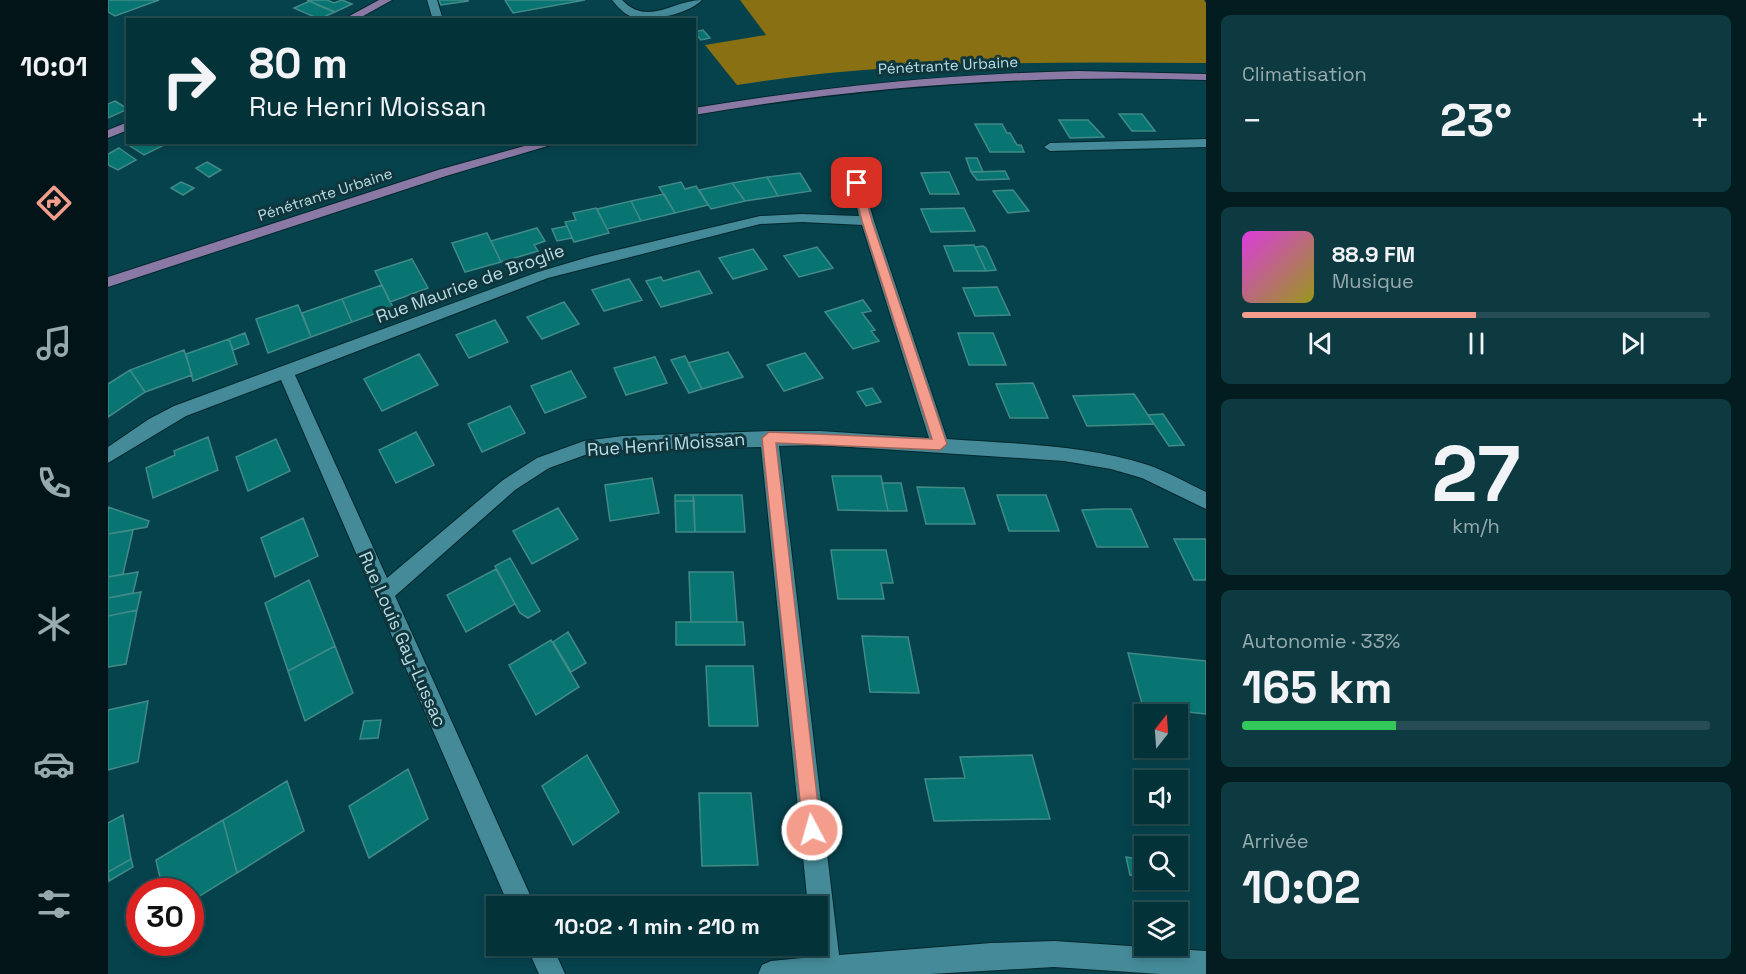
<!DOCTYPE html>
<html lang="fr">
<meta charset="utf-8">
<style>
body{margin:0;font-family:"Space Grotesk",sans-serif;background:#0d3a41;color:#f1f3f6;height:100vh;display:flex;flex-direction:column;font-size:22px;white-space:nowrap}
*{box-sizing:border-box;margin:0}
p{font-size:20px;color:#97aaae}
.icon{flex:none;width:33px;height:33px;fill:none;stroke:currentColor;stroke-width:2;stroke-linecap:round;stroke-linejoin:round}
.map{position:relative;flex:1;overflow:hidden}
.sheet{display:flex;flex-direction:column;gap:15px;padding:15px;background:#021c1f;width:540px}
.sheet>*{flex:none}
.hud{position:absolute;left:18px;top:18px;width:570px;height:126px;border-radius:0px;box-shadow:0 3px 9px #0003,0 0 0 2px #254d53;background:#043239;color:#f1f3f6;overflow:hidden}
.needle{width:39px;rotate:17deg}
.controls{position:absolute;left:1026px;top:704px;display:grid;gap:12px}
.controls a{display:grid;place-items:center;width:54px;height:54px;border-radius:0px;background:#043239;box-shadow:0 3px 9px #0003,0 0 0 2px #254d53;font-size:30px}
.speed{position:absolute;left:18px;top:878px;display:flex;gap:12px;font-size:30px;font-weight:700;text-align:center}
.speed>*{display:grid;place-content:center;width:78px;height:78px;border-radius:50%;background:#043239;box-shadow:0 3px 9px #0003,0 0 0 2px #254d53;line-height:1}
.speed .limit{border:9px solid #d22;background:#fff;color:#111}
.pin{position:absolute;display:grid;place-items:center;width:51px;height:51px;color:#fff;margin:-26px;border-radius:12px;box-shadow:0 3px 9px #0006}
.me{position:absolute;width:66px;margin:-33px;rotate:354deg;stroke-linejoin:round;filter:drop-shadow(0 0 4px #0008)}
.turn{display:flex;align-items:center;gap:21px;height:126px;padding:0 24px;font-size:27px}
.turn .icon{width:78px;height:78px;stroke-width:2.5}
.turn b{display:block;font-size:42px;line-height:51px}
.big{font-size:45px;font-weight:700;line-height:1.1}
.sheet .card{flex:1;display:flex;flex-direction:column;justify-content:center;gap:9px;min-width:0;padding:0 21px;border-radius:9px;background:#0d3a41}
.sheet .dial{align-items:center;gap:0}
.dial b{font-size:78px;line-height:1}
.song{display:flex;align-items:center;gap:18px}
.cover{width:72px;height:72px;border-radius:9px;background:linear-gradient(135deg,hsl(300 70% 55%),hsl(60 70% 35%))}
.played{height:6px;border-radius:3px;background:linear-gradient(90deg,#f49d8c 50%,#254d53 50%)}
.keys{display:flex;justify-content:space-around;direction:ltr}
.heat{display:flex;justify-content:space-between;align-items:center;font-size:33px;direction:ltr}
.charge{height:9px;border-radius:4px;background:linear-gradient(90deg,#34c759 33%,#254d53 0)}
.trip{position:absolute;left:378px;top:896px;width:342px;height:60px;border-radius:0px;background:#043239;box-shadow:0 3px 9px #0003,0 0 0 2px #254d53;font-weight:700;line-height:60px;text-align:center}
main{display:flex;flex:1;min-height:0}
.dock{display:flex;flex-direction:column;width:108px;justify-content:space-around;align-items:center;background:#021417;color:#97aaae}
.dock .icon{width:42px;height:42px}
.dock .selected{color:#f49d8c}
.dock b{font-size:27px;color:#f1f3f6}
.map>svg:first-child{display:block}
</style>
<main>
<nav class="dock">
<b>10:01</b>
<svg class="icon selected" aria-label="directions" viewBox="0 0 24 24"><path d="M12 3l9 9-9 9-9-9zM9 14v-3h6M13 9l2 2-2 2"/></svg>
<svg class="icon" aria-label="music" viewBox="0 0 24 24"><path d="M9 18V5l10-2v13"/><circle cx="6" cy="18" r="3"/><circle cx="16" cy="16" r="3"/></svg>
<svg class="icon" aria-label="phone" viewBox="0 0 24 24"><path d="M5 4h4l2 5-3 2q2 4 5 5l2-3 5 2v4C11 20 4 13 5 4z"/></svg>
<svg class="icon" aria-label="climate" viewBox="0 0 24 24"><path d="M12 3v18M4 7l16 10M4 17L20 7"/></svg>
<svg class="icon" aria-label="car" viewBox="0 0 24 24"><path d="M5 17H2v-5l4-1 3-4h7l3 4 3 1v5h-3M9 17h6M6 11h13"/><circle cx="7" cy="17" r="2"/><circle cx="17" cy="17" r="2"/></svg>
<svg class="icon" aria-label="filters" viewBox="0 0 24 24"><path d="M4 7h16M4 17h16"/><circle cx="9" cy="7" r="2"/><circle cx="15" cy="17" r="2"/></svg>
</nav>
<div class="map">
<svg width="1098" height="974" viewBox="0 0 1098 974">
<rect width="100%" height="100%" fill="#06424c"/>
<!-- forest -->
<path fill="#897013" d="M632,0h464l2,3v60c-158,-1 -313,-3 -469,22l-32,-40 61,-10z"/>
<!-- building -->
<path fill="#087572" stroke="#428a87" stroke-width="1.5" d="M0,0h51l-44,16 -7,-4z
M199,0h20l7,3 8,-3 10,4 -17,8z
M331,0h29v1l-27,4z
M397,0h80l-72,13z
M202,1l10,5 15,6 -16,7 -25,-11z
M595,30l7,8 -9,2 -7,-8z
M7,101l13,8 -20,9v-14z
M1011,114h23l13,17h-23z
M951,120h29l16,17 -34,1z
M867,124h27l5,9h3l7,12h4l3,7h-34z
M22,142h34l2,2 -22,11 -17,-11z
M11,148l17,12 -18,10 -10,-5v-11z
M858,158h11l6,14h-12z
M99,162l14,8 -12,7 -13,-9z
M897,171l4,8 -32,1 -6,-8z
M841,172l10,22h-29l-9,-21z
M692,173l11,18 -33,5 -11,-19z
M659,177l11,19 -33,5 -13,-18z
M73,182l11,5 2,1 -11,7 -12,-7z
M573,182l4,7 11,-3 12,19 -33,8 -16,-26z
M624,183l13,18 -34,8 -12,-19z
M905,190l16,21 -21,2 -15,-22z
M556,194l11,19 -34,8 -10,-20z
M523,201l10,20 -34,8 -10,-20z
M488,208l13,25 -35,9 -9,-20 11,-2 -3,-7z
M856,208l11,23 -44,1 -10,-23z
M459,226l5,12 -15,3 -5,-12z
M429,228l8,13 -11,4 4,6 -37,11 -10,-21z
M379,233l14,29 -36,10 -13,-29z
M866,245l12,26h-32l-10,-25z
M875,246l3,2 10,22 -10,1 -11,-24z
M709,247l16,21 -34,9 -15,-21z
M645,249l14,20 -34,10 -14,-21z
M304,259l16,29 -38,14 -15,-31z
M591,271l13,22 -51,14 -15,-26 15,-4 2,4z
M521,279l13,21 -38,11 -12,-21z
M274,285l11,22 -41,15 -10,-23z
M889,287l13,28 -35,1 -12,-28z
M234,299l10,23 -41,15 -9,-24z
M755,300l8,11 -9,2 13,17 -4,1 8,10 -26,8 -28,-37z
M456,302l15,22 -37,15 -15,-22z
M190,305l13,32 -43,16 -12,-34z
M387,320l13,22 -39,16 -13,-23z
M137,333l4,11 -16,6 -4,-11z
M850,333h35l13,32h-37z
M121,339l8,25 -44,17 -7,-27z
M76,350l8,25 -47,17 -15,-22z
M620,352l15,25 -41,12 -14,-26z
M697,353l18,25 -39,13 -17,-26z
M311,354l19,31 -56,26 -18,-32z
M577,356l17,33 -13,4 -18,-33z
M547,357l12,26 -41,12 -12,-27z
M22,370l15,22 -37,25v-33z
M463,371l15,26 -41,16 -14,-27z
M925,383l15,35h-38l-14,-34z
M764,388l9,14 -15,4 -9,-14z
M1026,394l20,30 -67,2 -14,-30z
M402,406l15,27 -43,19 -14,-28z
M1055,414l21,31 -15,1 -21,-31z
M308,432l18,33 -38,18 -17,-33z
M100,437l10,33 -65,28 -7,-30 29,-13 -1,-4z
M168,439l14,32 -42,20 -12,-34z
M724,476h49l7,35 -50,-1z
M544,478l7,35 -49,8 -5,-36z
M774,483h19l6,28h-19z
M809,487l47,1 11,36h-49z
M567,495h18l1,6h-19z
M585,495h49l3,37h-50z
M889,495h49l13,36h-50z
M567,501h19l1,31h-19z
M0,507l41,14 -2,6 -39,7z
M450,508l20,31 -46,25 -19,-33z
M997,509h26l17,38h-51l-15,-37z
M195,518l15,38 -43,21 -14,-39z
M25,530l-10,44 -15,3v-43z
M1066,539h32v41h-12z
M723,550h55l7,33h-12l3,16h-46z
M402,558l30,53 -12,7 -8,-5 -25,-47z
M388,569l19,35 -49,28 -19,-37z
M30,572l-5,21 -25,5v-21z
M581,572h44l4,50h-46z
M201,580l26,66 -47,25 -23,-68z
M33,592l-4,18 -29,6v-18z
M29,610l-11,54 -18,3v-51z
M568,622h67l2,23h-69z
M460,632l18,31 -15,9 -18,-30z
M754,636l46,1 11,56 -49,-1z
M443,640l28,47 -43,28 -27,-50z
M227,646l18,47 -48,28 -17,-50z
M1020,653l78,8v53l-63,-7z
M598,666h47l5,60h-49z
M40,701l-10,61 -30,8v-60z
M273,720l-3,18 -18,1 4,-18z
M479,755l32,57 -46,33 -31,-59z
M924,755l18,64 -116,2 -9,-42 40,-1 -5,-21z
M300,769l20,50 -59,39 -20,-52z
M179,781l17,50 -67,42 -14,-53z
M591,793h52l7,72 -56,1z
M15,815l8,44 -23,13v-49z
M115,820l14,53 -47,29v-11h-27l-7,-31z
M1018,857l11,2 4,18 -11,-2z
M23,859l2,8 -24,14 -1,-9z"/>
<g fill="none" stroke-linecap="round" stroke-linejoin="round">
<!-- minor casing -->
<g stroke="#00272d" stroke-width="2">
<path id="minor" d="M319,0h10l6,20h-10z
M504,0h10c26,27 51,0 80,0 -14,14 -53,23 -72,16 -8,-4 -13,-10 -18,-16z
M1098,139v8l-156,4 -6,-4 6,-4z
M749,179l6,4 11,38 73,218c67,5 136,5 201,26 20,7 39,18 58,27v17l-64,-31 -31,-9 -47,-8 -244,-16 -41,1 60,509 152,-12 63,-2 152,10v23h-46l-106,-7 -124,7h-172l4,-9 9,-4 42,-4 -1,-12h6v-39h-10l-47,-459 -138,3 -38,5 -36,13 -34,22 -120,106 140,310h-26l-228,-526 -95,36 -78,47v-16l41,-28 25,-13 364,-134 54,-16 168,-40 42,-2 57,2 -8,-33zM694,222l60,3 67,213 -109,-7h-51l-146,5 -39,5 -47,17 -34,22 -116,98 -92,-203 253,-97 212,-54z
M418,945h26l13,29h-26z"/>
</g>
<!-- major casing -->
<g stroke="#00272d" stroke-width="2">
<path id="major" d="M271,0h13l-36,20h-14z
M970,71l128,3v6c-172,-6 -341,6 -512,35v-7c128,-21 255,-34 384,-37z
M20,122v8l-20,8v-8z
M431,142h22l-115,34 -338,111v-10l330,-107z"/>
</g>
<!-- minor -->
<use href="#minor" fill="#458a98" fill-rule="evenodd"/>
<!-- major -->
<use href="#major" fill="#8a79a5" fill-rule="evenodd"/>
</g>
<!-- route -->
<path fill="#f49d8c" stroke="#9f665b" stroke-width="1.5" d="M745,180l9,3 10,38 75,223 -7,6 -164,-7 45,387 -3,6 -6,3 -6,-3 -3,-6 -41,-392 7,-6 163,7 -70,-218 -10,-38z"/>
<g text-anchor="middle" dominant-baseline="central" stroke-width="6" stroke-linejoin="round" paint-order="stroke">
<!-- far-street labels -->
<g font-size="15" fill="#bbdce3" stroke="#10363d">
<text transform="translate(840 65) rotate(-3)">Pénétrante Urbaine</text>
<text transform="translate(217 194) rotate(-18)">Pénétrante Urbaine</text>
</g>
<!-- street labels -->
<g font-size="18" fill="#bbdce3" stroke="#10363d">
<text transform="translate(362 283) rotate(-20)">Rue Maurice de Broglie</text>
<text transform="translate(558 444) rotate(-4)">Rue Henri Moissan</text>
<text transform="translate(295 639) rotate(66)">Rue Louis Gay-Lussac</text>
</g>
</g>
</svg>
<div class="controls">
<a><svg class="needle" viewBox="-14 -14 28 28"><path d="M0-13l5 13h-10z" fill="#e53935"/><path d="M0 13l5-13h-10z" fill="#97aaae"/></svg></a>
<a><svg class="icon" aria-label="sound" viewBox="0 0 24 24"><path d="M4 9h4l5-4v14l-5-4H4zM17 9q2 3 0 6"/></svg></a>
<a><svg class="icon" aria-label="search" viewBox="0 0 24 24"><circle cx="10" cy="10" r="6"/><path d="M15 15l6 6"/></svg></a>
<a><svg class="icon" aria-label="layers" viewBox="0 0 24 24"><path d="M12 4l9 5-9 5-9-5zM3 14l9 5 9-5"/></svg></a>
</div>
<div class="speed"><div class="limit">30</div></div>
<div class="pin" style="left:749px;top:183px;background:#d93025"><svg class="icon" aria-label="arrive" viewBox="0 0 24 24"><path d="M6 21V4h12l-3 4 3 4H6"/></svg></div>
<svg class="me" style="left:704px;top:830px" viewBox="-20 -20 40 40"><circle r="17" fill="#f49d8c" stroke="#fff" stroke-width="3"/><path d="M0-11L8 9 0 5-8 9z" fill="#fff"/></svg>
<div class="trip">10:02 · 1 min · 210 m</div>
<div class="hud">
<div class="turn"><svg class="icon" aria-label="right" viewBox="0 0 24 24"><path d="M7 20v-9h11M14 6l5 5-5 5"/></svg><div><b>80 m</b>Rue Henri Moissan</div></div>
</div>
</div>
<section class="sheet">
<div class="card"><p>Climatisation</p>
<div class="heat"><a>−</a><b class="big">23°</b><a>+</a></div>
</div>
<div class="card">
<div class="song"><i class="cover"></i><div><b>88.9 FM</b><p>Musique</p></div></div>
<div class="played"></div>
<div class="keys"><svg class="icon" aria-label="previous" viewBox="0 0 24 24"><path d="M18 5L8 12l10 7zM5 5v14"/></svg><svg class="icon" aria-label="pause" viewBox="0 0 24 24"><path d="M8 5v14M16 5v14"/></svg><svg class="icon" aria-label="next" viewBox="0 0 24 24"><path d="M6 5l10 7-10 7zM19 5v14"/></svg></div>
</div>
<div class="card dial"><b>27</b><p>km/h</p></div>
<div class="card"><p>Autonomie · 33%</p><b class="big">165 km</b><div class="charge"></div></div>
<div class="card"><p>Arrivée</p><b class="big">10:02</b></div>
</section>
</main>
